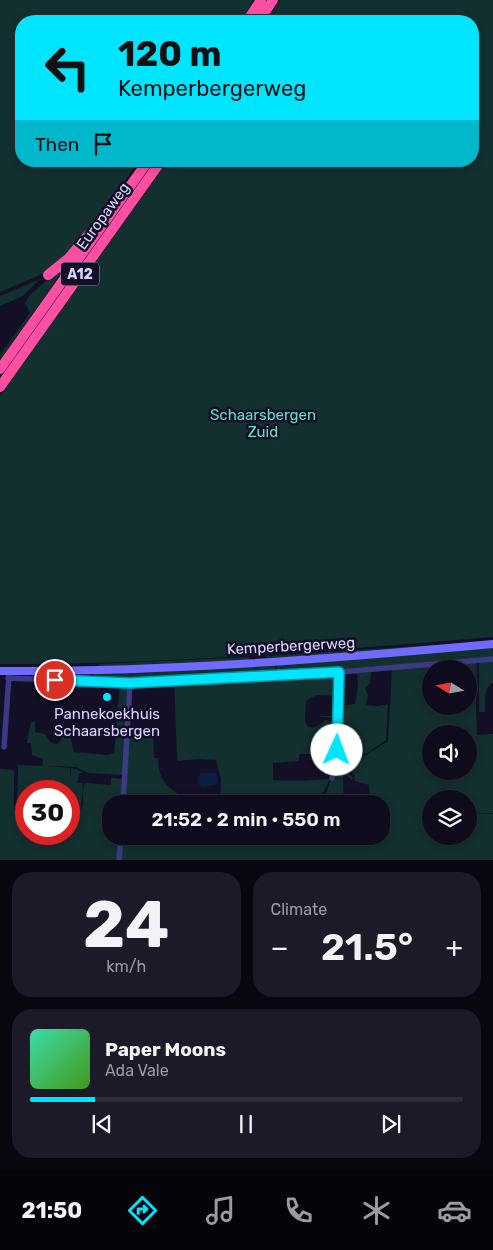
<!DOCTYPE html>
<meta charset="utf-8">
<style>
body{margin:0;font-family:Rubik,sans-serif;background:#1c1929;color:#f1f3f6;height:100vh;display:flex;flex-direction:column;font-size:19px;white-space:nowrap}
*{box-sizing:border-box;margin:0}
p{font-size:16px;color:#9b9ba3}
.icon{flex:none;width:28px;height:28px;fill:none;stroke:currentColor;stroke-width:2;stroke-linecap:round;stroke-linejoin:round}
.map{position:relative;height:860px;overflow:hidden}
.panel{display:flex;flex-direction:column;gap:12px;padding:12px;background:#08060f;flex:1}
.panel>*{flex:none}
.top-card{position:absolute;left:15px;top:15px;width:464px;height:152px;border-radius:20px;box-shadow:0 2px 8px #0003,0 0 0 1px #2e2b3b;background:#00e5ff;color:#111;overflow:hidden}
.needle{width:32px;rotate:281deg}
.controls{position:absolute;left:422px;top:660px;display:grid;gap:10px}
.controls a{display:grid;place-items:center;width:55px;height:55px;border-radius:50%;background:#0e0b1c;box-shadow:0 2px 8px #0003,0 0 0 1px #2e2b3b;font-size:25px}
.speed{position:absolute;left:15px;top:780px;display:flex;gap:10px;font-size:25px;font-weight:700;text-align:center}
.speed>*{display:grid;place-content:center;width:65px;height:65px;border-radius:50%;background:#0e0b1c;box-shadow:0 2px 8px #0003,0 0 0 1px #2e2b3b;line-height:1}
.speed .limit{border:8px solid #d22;background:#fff;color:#111}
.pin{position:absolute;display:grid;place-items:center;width:42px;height:42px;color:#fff;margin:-21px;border:2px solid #fff;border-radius:50%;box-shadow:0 1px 5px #0007}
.me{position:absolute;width:55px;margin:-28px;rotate:2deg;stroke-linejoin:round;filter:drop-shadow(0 0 4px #0008)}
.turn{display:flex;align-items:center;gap:18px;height:105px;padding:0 20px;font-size:22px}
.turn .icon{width:65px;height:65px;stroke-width:2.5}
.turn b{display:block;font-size:35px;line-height:42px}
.then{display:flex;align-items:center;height:48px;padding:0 20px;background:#0003;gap:10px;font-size:19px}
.big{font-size:38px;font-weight:600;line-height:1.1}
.panel .widget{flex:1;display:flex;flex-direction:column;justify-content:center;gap:8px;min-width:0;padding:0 18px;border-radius:20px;background:#1c1929}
.panel .dial{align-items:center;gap:0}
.dial b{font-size:65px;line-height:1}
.song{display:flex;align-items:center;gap:15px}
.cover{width:60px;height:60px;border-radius:8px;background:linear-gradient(135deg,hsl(160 70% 55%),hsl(100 70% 35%))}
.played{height:5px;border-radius:2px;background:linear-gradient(90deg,#00e5ff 15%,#2e2b3b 15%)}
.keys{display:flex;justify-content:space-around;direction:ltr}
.heat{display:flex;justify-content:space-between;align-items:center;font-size:28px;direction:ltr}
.panel .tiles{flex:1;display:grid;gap:12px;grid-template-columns:1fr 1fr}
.widget:last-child{grid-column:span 2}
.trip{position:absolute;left:102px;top:795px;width:288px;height:50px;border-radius:20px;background:#0e0b1c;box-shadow:0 2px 8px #0003,0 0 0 1px #2e2b3b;font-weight:600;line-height:50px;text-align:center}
.tab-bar{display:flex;height:80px;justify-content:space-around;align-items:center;background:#06040b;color:#9b9ba3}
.tab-bar .icon{width:35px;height:35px}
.tab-bar .current{color:#00e5ff}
.tab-bar b{font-size:22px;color:#f1f3f6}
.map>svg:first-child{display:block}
</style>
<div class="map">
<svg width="493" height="860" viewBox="0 0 493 860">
<rect width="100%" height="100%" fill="#130f26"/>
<!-- green -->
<path fill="#12302f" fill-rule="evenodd" d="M0,0h254l-14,21h-219v140h118l-58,81 -34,30 -47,20z
M280,0h213v637c-164,14 -328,27 -493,27v-268l168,-235h304v-140h-206z
M72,258l-72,101v-4l30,-42 -5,-10 5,-8z
M40,279l-17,17 -23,10v-10z
M433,645v2l-151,12 -16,-2v-1z
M493,647v10l-216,17 -1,-8 17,-4z
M249,657l1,2 -8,2 -142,7 -1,-4z
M493,660v22c-10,7 -8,19 -8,30h-6v-50z
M477,662l-1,45 1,28 16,-1v79l-21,1h21v46h-372l1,-24h259v-32h-11l-1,-19 -14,-4 -1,-6 -11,-13 10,-4 13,-3 22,-14 4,-72zM431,669h38v37h-38zM431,734h38v37h-38zM431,799h38v37h-38z
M270,666h5l1,8 -146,7 -36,-1 -1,-1 2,-6z
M371,671l-1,12 -5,5 3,7 -2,10 12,1 10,-2 -2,36 -20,14 -24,4 -2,-1v-51l15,-2 3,-17 -1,-15z
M335,674l3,2 -2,42 -16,-1v-1h11l2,-3 1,-17c-12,-1 -18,-3 -28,5l-1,19 2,6c6,4 14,-1 18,-6l12,3 -1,24 -15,7h-22v7l-26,2v17l25,1 32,-2 -6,12 -8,9 2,4h-101l3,-4 1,-21 -5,-19 -19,-1 -19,2 -1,-5 -3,-74z
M120,685h7l-3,88 -2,2 -34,-2 -12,-6 -30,-1 24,2v12l1,-12 5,1 8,4h-5l-1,10h5l-2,24 -6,4 -6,2v-22h-43v20l-9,-1 1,-45 24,1 1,-7 -11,-4 -1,-12h-4l4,-21h4v10l10,2c3,5 5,10 12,10l4,-4v-11h3l1,5 5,1 4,17 33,3 7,-2z
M128,735h25l1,23h4c0,29 19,37 43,46h-77z
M338,762l15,16 -1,2 -6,-5 -3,2 1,27h-13v-5l-5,-6z
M0,769l14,1v41l4,3h8v20h43v-18c24,-10 8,-16 16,-33l26,2v-7l11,1v25h-11v32h8l-1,24h-118z"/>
<!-- water -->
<path fill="#0a1f44" d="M201,773h15l2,8 -2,4 -13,2 -4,-2 -1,-8z"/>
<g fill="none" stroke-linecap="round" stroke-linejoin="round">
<!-- minor -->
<path stroke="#3d3a85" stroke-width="5.5" d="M8,678l122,5 209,-11 154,-13
M4,747l5,-72
M332,778l6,-22 1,-84
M123,804l7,-121
M119,860l2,-24"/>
<!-- secondary -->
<path stroke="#6f6bff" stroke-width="8" d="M0,671c165,1 329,-12 493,-27"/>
<!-- motorway -->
<path stroke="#ff4fa3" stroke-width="10" d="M247,21l14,-21
M259,21l14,-21
M48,275l21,-17 19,-23
M0,369l148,-208
M0,387l161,-226"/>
</g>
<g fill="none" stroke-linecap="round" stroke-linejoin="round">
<!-- route casing -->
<g stroke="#0095a6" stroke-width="12">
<path id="route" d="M55,680l75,3 209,-11 -2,78"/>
</g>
<!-- route -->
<use href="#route" stroke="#00e5ff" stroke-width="9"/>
</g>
<!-- markers -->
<circle fill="#00e5ff" stroke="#130f26" stroke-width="2" cx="107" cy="697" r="5"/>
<g text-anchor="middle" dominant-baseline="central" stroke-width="5" stroke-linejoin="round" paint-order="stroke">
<!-- shield labels -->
<rect fill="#130f26" stroke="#9e99be" stroke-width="1" x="61" y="262.5" width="38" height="23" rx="4"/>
<g font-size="14" font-weight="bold" fill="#d9d4ff">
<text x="80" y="274">A12</text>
</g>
<!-- street labels -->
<g font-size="15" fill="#d9d4ff" stroke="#130f26">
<text transform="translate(103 216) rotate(-54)">Europaweg</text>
<text transform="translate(291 646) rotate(-3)">Kemperbergerweg</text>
</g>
<!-- park labels -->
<g font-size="15" fill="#5fe0c0" stroke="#130f26">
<text x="263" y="415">Schaarsbergen<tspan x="263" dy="17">Zuid</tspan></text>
</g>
<!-- poi labels -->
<g font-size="15" fill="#d9d4ff" stroke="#130f26">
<text x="107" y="714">Pannekoekhuis<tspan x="107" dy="17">Schaarsbergen</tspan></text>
</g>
</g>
</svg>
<div class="controls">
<a><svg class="needle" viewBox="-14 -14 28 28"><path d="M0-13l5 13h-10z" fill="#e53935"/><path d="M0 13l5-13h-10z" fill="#9b9ba3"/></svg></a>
<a><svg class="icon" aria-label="sound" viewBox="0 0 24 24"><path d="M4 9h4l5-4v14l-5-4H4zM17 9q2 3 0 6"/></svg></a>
<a><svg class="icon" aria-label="layers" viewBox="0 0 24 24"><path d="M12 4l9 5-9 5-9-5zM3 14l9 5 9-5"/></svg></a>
</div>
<div class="speed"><div class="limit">30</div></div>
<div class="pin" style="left:55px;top:680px;background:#d93025"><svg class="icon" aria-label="arrive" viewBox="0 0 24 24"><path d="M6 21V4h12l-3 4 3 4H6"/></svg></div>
<svg class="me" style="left:337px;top:750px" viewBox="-20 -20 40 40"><circle r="19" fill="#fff"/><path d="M0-13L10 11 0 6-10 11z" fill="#00e5ff"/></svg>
<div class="trip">21:52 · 2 min · 550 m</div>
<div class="top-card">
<div class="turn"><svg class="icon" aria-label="left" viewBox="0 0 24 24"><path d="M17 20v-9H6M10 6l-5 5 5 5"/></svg><div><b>120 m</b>Kemperbergerweg</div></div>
<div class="then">Then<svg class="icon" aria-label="arrive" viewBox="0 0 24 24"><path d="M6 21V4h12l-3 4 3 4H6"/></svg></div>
</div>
</div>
<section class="panel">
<div class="tiles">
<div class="widget dial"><b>24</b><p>km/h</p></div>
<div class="widget"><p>Climate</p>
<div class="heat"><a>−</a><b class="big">21.5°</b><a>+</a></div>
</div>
<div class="widget">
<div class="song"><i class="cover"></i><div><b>Paper Moons</b><p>Ada Vale</p></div></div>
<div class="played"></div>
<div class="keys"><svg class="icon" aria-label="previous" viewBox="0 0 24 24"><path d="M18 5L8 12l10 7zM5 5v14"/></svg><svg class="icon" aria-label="pause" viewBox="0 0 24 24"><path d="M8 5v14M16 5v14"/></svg><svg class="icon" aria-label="next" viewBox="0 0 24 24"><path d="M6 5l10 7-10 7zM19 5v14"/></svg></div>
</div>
</div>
</section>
<nav class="tab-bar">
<b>21:50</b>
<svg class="icon current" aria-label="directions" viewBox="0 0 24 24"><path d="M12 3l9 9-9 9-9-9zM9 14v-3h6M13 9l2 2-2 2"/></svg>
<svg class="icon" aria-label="music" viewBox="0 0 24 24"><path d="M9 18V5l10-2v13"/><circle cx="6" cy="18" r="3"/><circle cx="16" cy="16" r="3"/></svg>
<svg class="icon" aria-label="phone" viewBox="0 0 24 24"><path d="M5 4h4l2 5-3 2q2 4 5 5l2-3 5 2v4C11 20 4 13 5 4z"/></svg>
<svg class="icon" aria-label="climate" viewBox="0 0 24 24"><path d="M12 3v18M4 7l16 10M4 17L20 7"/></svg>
<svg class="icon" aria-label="car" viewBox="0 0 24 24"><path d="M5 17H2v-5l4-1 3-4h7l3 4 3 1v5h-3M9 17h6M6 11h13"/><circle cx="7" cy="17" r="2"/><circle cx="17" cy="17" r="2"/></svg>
</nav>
